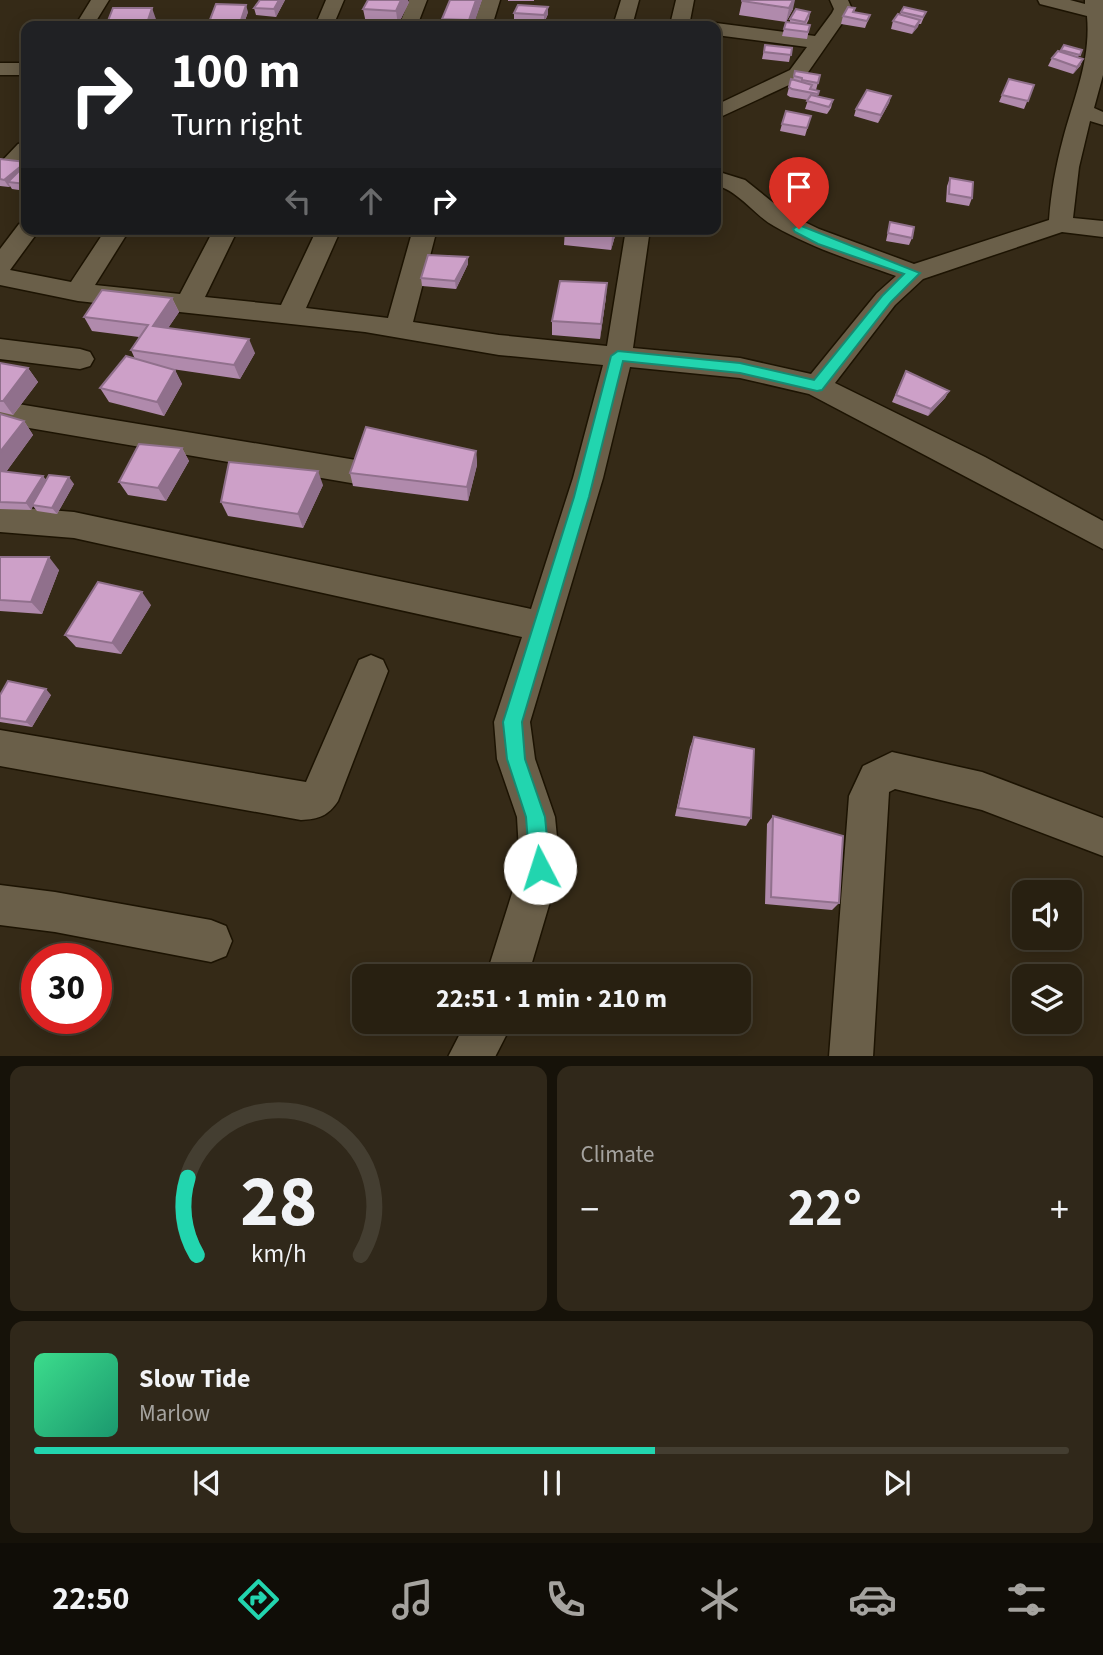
<!DOCTYPE html>
<meta charset="utf-8">
<style>
body{margin:0;font-family:"Source Sans 3",sans-serif;background:#30281a;color:#f1f3f6;height:100vh;display:flex;flex-direction:column;font-size:26px;white-space:nowrap}
*{box-sizing:border-box;margin:0}
p{font-size:23px;color:#a5a39f}
.icon{flex:none;width:38px;height:38px;fill:none;stroke:currentColor;stroke-width:2;stroke-linecap:round;stroke-linejoin:round}
.map{position:relative;height:1056px;overflow:hidden}
.panel{display:flex;flex-direction:column;gap:10px;padding:10px;background:#161209;flex:1}
.panel>*{flex:none}
.hud{position:absolute;left:21px;top:21px;width:700px;height:214px;border-radius:14px;box-shadow:0 4px 18px #0003,0 0 0 2px #443e31;background:#202124;color:#fff;overflow:hidden}
.fabs{position:absolute;left:1012px;top:880px;display:grid;gap:14px}
.fabs a{display:grid;place-items:center;width:70px;height:70px;border-radius:14px;background:#282011;box-shadow:0 4px 18px #0003,0 0 0 2px #443e31;font-size:35px}
.speed{position:absolute;left:21px;top:943px;display:flex;gap:14px;font-size:35px;font-weight:700;text-align:center}
.speed>*{display:grid;place-content:center;width:91px;height:91px;border-radius:50%;background:#282011;box-shadow:0 4px 18px #0003,0 0 0 2px #443e31;line-height:1}
.speed .limit{border:10px solid #d22;background:#fff;color:#111}
.pin{position:absolute;display:grid;place-items:center;width:60px;height:60px;color:#fff;margin:-72px -30px;border-radius:50% 50% 50% 0;rotate:-45deg;box-shadow:0 0 7px #0007}
.pin .icon{rotate:45deg}
.me{position:absolute;width:77px;margin:-38px;rotate:355deg;stroke-linejoin:round;filter:drop-shadow(0 0 5px #0008)}
.turn{display:flex;align-items:center;gap:24px;height:147px;padding:0 35px;font-size:32px}
.turn .icon{width:91px;height:91px;stroke-width:2.5}
.turn b{display:block;font-size:49px;line-height:60px}
.lanes{display:flex;align-items:center;height:66px;padding:0 35px;background:#0003;justify-content:center;gap:35px;direction:ltr}
.lanes .off{opacity:.35}
.big{font-size:52px;font-weight:700;line-height:1.1}
.panel .tile{flex:1;display:flex;flex-direction:column;justify-content:center;gap:10px;min-width:0;padding:0 24px;border-radius:14px;background:#30281a}
.panel .dial{align-items:center;gap:0}
.dial svg{height:182px;overflow:visible;fill:none;stroke:#443e31;stroke-width:7;stroke-linecap:round;text-anchor:middle}
.dial text{fill:#f1f3f6;stroke:none}
.song{display:flex;align-items:center;gap:21px}
.cover{width:84px;height:84px;border-radius:10px;background:linear-gradient(135deg,hsl(150 70% 55%),hsl(160 70% 35%))}
.played{height:7px;border-radius:4px;background:linear-gradient(90deg,#22d5af 60%,#443e31 60%)}
.keys{display:flex;justify-content:space-around;direction:ltr}
.heat{display:flex;justify-content:space-between;align-items:center;font-size:38px;direction:ltr}
.panel .tiles{flex:1;display:grid;gap:10px;grid-template-columns:1fr 1fr}
.tile:last-child{grid-column:span 2}
.trip{position:absolute;left:352px;top:964px;width:399px;height:70px;border-radius:14px;background:#282011;box-shadow:0 4px 18px #0003,0 0 0 2px #443e31;font-weight:700;line-height:70px;text-align:center}
.menu{display:flex;height:112px;justify-content:space-around;align-items:center;background:#100d07;color:#a5a39f}
.menu .icon{width:49px;height:49px}
.menu .selected{color:#22d5af}
.menu b{font-size:32px;color:#f1f3f6}
.map>svg:first-child{display:block}
</style>
<div class="map">
<svg width="1103" height="1057" viewBox="0 0 1103 1057">
<rect width="100%" height="100%" fill="#352a17"/>
<g fill="none" stroke-linecap="round" stroke-linejoin="round">
<!-- minor casing -->
<g stroke="#1c1302" stroke-width="3">
<path id="minor" d="M91,0h18l-16,26h-18z
M326,0h18l-11,26h-18z
M409,0h18l-10,26h-18z
M482,0h18l-8,26h-19z
M621,0h18l-7,26h-19z
M676,0h18l-5,26 -19,-1z
M830,0h18l4,9 -48,69 -88,41v-14l74,-35 17,-23 -91,-12v-9l-7,-1 7,-2 99,13 17,-23 2,-4z
M1038,0h32l15,4v-4h18v75l-9,33 9,4v13l-13,-4 -11,46 -6,51 30,3v16l-41,-5 -139,47 -28,26 -60,78 150,74 118,64v28l-294,-155 -69,-16 -110,-11 -27,111 -73,244 5,37 20,58 5,51 -32,108h-42l34,-108 -3,-51 -20,-58 -3,-37 28,-85 -448,-99 -74,-6v-26l74,6 457,97 42,-131 30,-113 -104,-10 -134,-23 -287,-31 -78,-16v-36l19,-25 7,-2v7h14l-30,41 61,12 35,-53h24l-35,56 85,9 34,-65h24l-33,68 76,8 36,-76h24l-35,79 82,10 25,-89h24l-24,93 86,13 108,11 19,-117h24l-17,119 107,10 71,16 66,-81 19,-17c-42,-15 -84,-28 -122,-50 -21,-12 -34,-34 -58,-41v-14l29,9 41,33 33,16 95,35 135,-44c2,-28 7,-55 14,-81 11,-42 28,-79 24,-123l-47,-12z
M0,63h26v12h-26z
M26,142v20l-18,19 -8,2v-20l18,-19z
M0,339l80,10 10,3 4,7 -4,7 -10,3 -80,-10z
M0,401l392,65 11,4 4,8 -4,8 -11,4 -392,-67z
M371,655l12,5 5,11 -50,130c-10,15 -19,18 -37,19l-301,-54v-36l306,52 53,-122z
M892,752l90,20 121,46v38l-121,-46 -87,-21 -6,3 -16,265h-44l20,-261 14,-30z
M0,885l55,7 156,28 15,6 6,15 -6,15 -15,6 -156,-30 -55,-7z
M466,1022h47l-18,35h-47z"/>
</g>
<!-- minor -->
<use href="#minor" fill="#6a5f49" fill-rule="evenodd"/>
</g>
<!-- wall -->
<path fill="#b08aac" d="M260,0h25l-9,17 -20,-2 -2,-7z
M450,0h32l-9,26h-30l-1,-7z
M508,0h26v1h-26z
M742,1l51,8 -7,13h4v-3l20,-7 -1,7 -3,6h4l-3,14 -25,-3 4,-14 -47,-7z
M409,2l-11,23 -32,-2 -3,-14z
M855,8l-1,4 16,3 -5,13 -24,-4 2,-8z
M248,12l-5,14h-35v-1z
M901,12h25l-5,12h-2l-7,10 -21,-5 2,-8 7,-6z
M514,13l34,1 -3,7h-18l-13,-1z
M765,45l27,3 -3,14 -27,-3z
M1064,45l18,5 -4,7 5,2 -3,7 -7,8 -25,-8 4,-8 9,-6z
M795,71l25,4 -4,15 3,1 -2,6 16,3 -2,8 -4,6 -22,-5 3,-9 -18,-3 -3,-2 2,-8 4,-7z
M1009,79l25,6 -10,24 -25,-7z
M891,96l-2,7 -11,20 -24,-7 2,-7z
M811,116l-6,20 -25,-5 2,-7z
M0,159l26,4v28l-14,-2 -2,-3 -1,1 -9,-1z
M950,178l22,20 -3,8 -23,-4 1,-16z
M890,222l22,16 -3,7 -23,-4z
M437,229h41l-1,2h-40z
M565,229h52l-6,21 -47,-5z
M468,257v7l-12,25 -34,-3 -1,-8z
M606,297l-6,42 -48,-4v-14z
M172,298l7,14 -11,16 87,25 -15,26 -68,-10 3,1 7,14 -18,32 -55,-14 -9,-14 35,-29 -4,-9 8,-13 -47,-6 -8,-14z
M0,363l28,5 10,14 -25,33 -13,-3z
M906,371l43,20 -4,7 -17,18 -36,-14z
M0,414l24,7 9,14 -27,37 68,12 -17,30 -20,-3 -4,-5 -2,4 -31,-1z
M182,448l7,13 -23,40 -38,-6 -9,-13z
M476,451l1,14 -9,36 -115,-15 -3,-13z
M323,485l-20,43 -75,-12 -7,-14z
M0,557l59,13 -17,44 -42,-3z
M151,605l-30,49 -45,-7 -11,-12z
M0,695h51l-19,32 -32,-5z
M694,737l57,81 -5,8 -71,-10 15,-69z
M773,816l66,87 -7,7 -67,-6 2,-80z"/>
<!-- shaded-wall -->
<path fill="#90708c" d="M279,0h6l-9,17 -2,-8z
M401,0h7l1,2 -11,23 -2,-14z
M476,0h6l-9,26h-3l-1,-6z
M793,0h2l-2,9 -7,13 3,-14z
M246,5l2,7 -5,14h-2l-1,-3z
M548,7v7l-4,8v-7z
M152,8l5,14 -1,4h-10z
M920,20l-2,7 -6,7 3,-7z
M1083,59l-3,7 -7,8 4,-7z
M891,96l-2,7 -11,20 3,-8z
M26,162v11l-18,9 2,4 -1,1 -5,-7z
M614,229h3l-6,21 1,-15z
M468,257v7l-12,25 -1,-8z
M607,283l-1,14 -6,42 1,-15z
M172,298l7,14 -19,28 -7,-14z
M249,339l6,14 -15,26 -6,-14z
M28,368l10,14 -25,33 -10,-14z
M175,370l7,14 -18,32 -7,-14z
M949,391l-4,7 -17,18 3,-7z
M24,421l9,14 -30,41 -3,-4v-20z
M182,448l7,13 -23,40 -8,-13z
M476,451l1,14 -9,36 -1,-14z
M318,471l5,14 -20,43 -5,-14z
M43,476l5,6 -16,23 1,1 -2,4 -5,-7z
M69,477l5,7 -17,30 -5,-6z
M49,557l10,13 -17,44 -11,-12z
M142,592l9,13 -30,49 -9,-11z
M46,689l5,6 -19,32 -6,-5z"/>
<!-- building -->
<path fill="#cda0c8" stroke="#90708c" stroke-width="2" d="M260,0h19l-5,9 -20,-1z
M368,0h33l-5,11 -33,-2z
M450,0h26l-7,20 -27,-1z
M742,0h51l-4,8 -47,-7z
M216,4l30,1 -6,18 -32,2z
M518,5l30,2 -4,8 -30,-2z
M848,7l7,1 -2,4 17,3 -3,6 -24,-5z
M904,7l22,5 -3,5 -22,-5z
M113,8h39l-6,18h-40z
M796,9l14,3 -5,10 -15,-3z
M898,14l22,6 -5,7 -22,-6z
M527,21h28l-2,5h-27z
M786,22l24,3 -2,7 -24,-3z
M359,23l28,2v1h-29z
M716,42h5l-3,8 -2,-1z
M765,45l27,3 -1,7 -27,-3z
M1064,45l18,5 -2,5 -19,-5z
M1058,51l25,8 -6,8 -25,-9z
M795,71l25,4 -2,8 -16,-3v-2l-8,-2z
M791,79l21,6 -2,4 9,2 -1,3 -26,-5 -3,-2z
M1009,79l25,6 -6,16 -26,-6z
M867,90l24,6 -10,19 -25,-6z
M811,95l22,5 -4,7 -22,-6z
M786,111l25,5 -4,12 -25,-4z
M0,159l26,3 -22,18 -4,-1z
M26,164v20l-18,-2z
M950,178l23,4 -1,16 -23,-4z
M890,222l24,5 -2,11 -24,-5z
M565,229h49l-2,6 -48,-5z
M428,255l40,2 -13,24 -34,-3z
M560,281l47,2 -6,41 -49,-3z
M102,290l70,8 -19,28 96,13 -15,26 -103,-15 17,-25 -64,-8z
M126,356l49,14 -18,32 -57,-14z
M0,363l28,5 -25,33h-3z
M906,371l43,20 -18,18 -35,-14z
M0,414l24,7 -24,31z
M366,427l110,24 -9,36 -117,-14z
M139,444l43,4 -24,40 -39,-6z
M229,462l89,9 -20,43 -77,-12z
M0,471l43,5 -17,27 -26,-1z
M49,475l20,2 -17,31 -20,-3z
M0,557h49l-18,45 -31,-2z
M98,582l44,10 -30,51 -47,-8z
M8,681l38,8 -20,33 -26,-4v-23z
M694,737l60,12 -3,69 -73,-10z
M773,816l70,20 -4,67 -68,-6z"/>
<!-- route -->
<path fill="#22d5af" stroke="#168a72" stroke-width="2" d="M799,225l121,48 -29,29 -69,88 -5,1 -77,-18 -117,-12 -34,136 -67,225 3,37 20,58 5,51 -2,7 -8,3 -7,-3 -3,-7 -4,-51 -19,-58 -4,-37 71,-225 37,-141 7,-5 122,12 74,17 68,-84 22,-22 -86,-30 -23,-12 -2,-3z"/>
</svg>
<div class="fabs">
<a><svg class="icon" aria-label="sound" viewBox="0 0 24 24"><path d="M4 9h4l5-4v14l-5-4H4zM17 9q2 3 0 6"/></svg></a>
<a><svg class="icon" aria-label="layers" viewBox="0 0 24 24"><path d="M12 4l9 5-9 5-9-5zM3 14l9 5 9-5"/></svg></a>
</div>
<div class="speed"><div class="limit">30</div></div>
<div class="pin" style="left:799px;top:229px;background:#d93025"><svg class="icon" aria-label="arrive" viewBox="0 0 24 24"><path d="M6 21V4h12l-3 4 3 4H6"/></svg></div>
<svg class="me" style="left:540px;top:868px" viewBox="-20 -20 40 40"><circle r="19" fill="#fff"/><path d="M0-13L10 11 0 6-10 11z" fill="#22d5af"/></svg>
<div class="trip">22:51 · 1 min · 210 m</div>
<div class="hud">
<div class="turn"><svg class="icon" aria-label="right" viewBox="0 0 24 24"><path d="M7 20v-9h11M14 6l5 5-5 5"/></svg><div><b>100 m</b>Turn right</div></div>
<div class="lanes"><svg class="icon off" aria-label="left" viewBox="0 0 24 24"><path d="M17 20v-9H6M10 6l-5 5 5 5"/></svg><svg class="icon off" aria-label="ahead" viewBox="0 0 24 24"><path d="M12 20V5M6 11l6-6 6 6"/></svg><svg class="icon" aria-label="right" viewBox="0 0 24 24"><path d="M7 20v-9h11M14 6l5 5-5 5"/></svg></div>
</div>
</div>
<section class="panel">
<div class="tiles">
<div class="tile dial"><svg viewBox="0 0 100 80">
<path d="M14 69A42 42 0 1 1 86 69"/>
<path d="M14 69A42 42 0 0 1 10 35" stroke="#22d5af"/>
<text x="50" y="56" font-size="32" font-weight="700">28</text>
<text x="50" y="72" font-size="11">km/h</text>
</svg></div>
<div class="tile"><p>Climate</p>
<div class="heat"><a>−</a><b class="big">22°</b><a>+</a></div>
</div>
<div class="tile">
<div class="song"><i class="cover"></i><div><b>Slow Tide</b><p>Marlow</p></div></div>
<div class="played"></div>
<div class="keys"><svg class="icon" aria-label="previous" viewBox="0 0 24 24"><path d="M18 5L8 12l10 7zM5 5v14"/></svg><svg class="icon" aria-label="pause" viewBox="0 0 24 24"><path d="M8 5v14M16 5v14"/></svg><svg class="icon" aria-label="next" viewBox="0 0 24 24"><path d="M6 5l10 7-10 7zM19 5v14"/></svg></div>
</div>
</div>
</section>
<nav class="menu">
<b>22:50</b>
<svg class="icon selected" aria-label="directions" viewBox="0 0 24 24"><path d="M12 3l9 9-9 9-9-9zM9 14v-3h6M13 9l2 2-2 2"/></svg>
<svg class="icon" aria-label="music" viewBox="0 0 24 24"><path d="M9 18V5l10-2v13"/><circle cx="6" cy="18" r="3"/><circle cx="16" cy="16" r="3"/></svg>
<svg class="icon" aria-label="phone" viewBox="0 0 24 24"><path d="M5 4h4l2 5-3 2q2 4 5 5l2-3 5 2v4C11 20 4 13 5 4z"/></svg>
<svg class="icon" aria-label="climate" viewBox="0 0 24 24"><path d="M12 3v18M4 7l16 10M4 17L20 7"/></svg>
<svg class="icon" aria-label="car" viewBox="0 0 24 24"><path d="M5 17H2v-5l4-1 3-4h7l3 4 3 1v5h-3M9 17h6M6 11h13"/><circle cx="7" cy="17" r="2"/><circle cx="17" cy="17" r="2"/></svg>
<svg class="icon" aria-label="filters" viewBox="0 0 24 24"><path d="M4 7h16M4 17h16"/><circle cx="9" cy="7" r="2"/><circle cx="15" cy="17" r="2"/></svg>
</nav>
